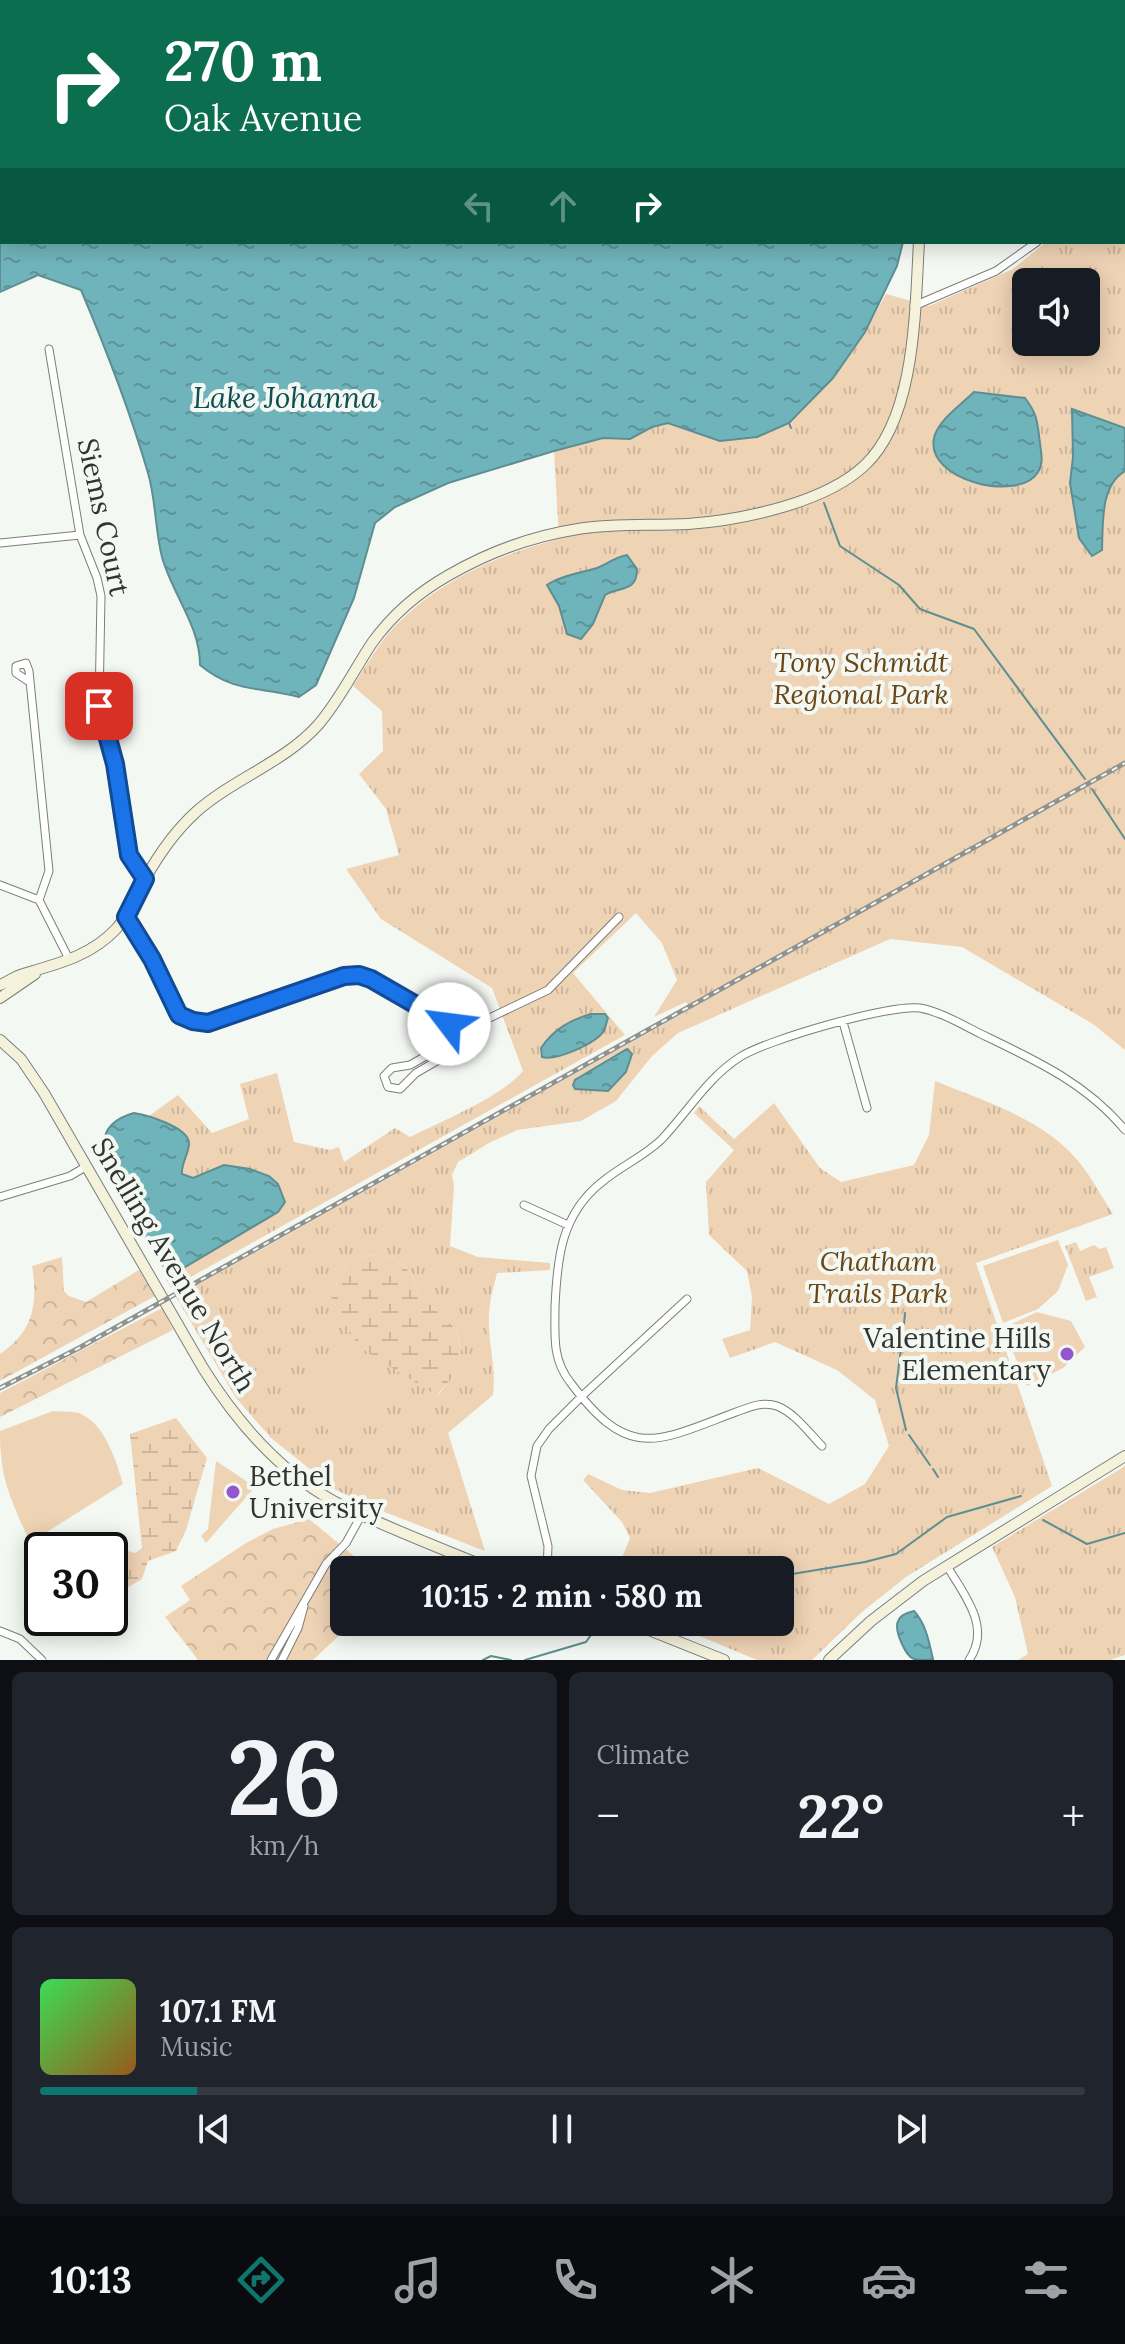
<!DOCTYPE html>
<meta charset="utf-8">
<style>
body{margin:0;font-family:Lora,serif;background:#20242c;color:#f1f3f6;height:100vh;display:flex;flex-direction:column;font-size:30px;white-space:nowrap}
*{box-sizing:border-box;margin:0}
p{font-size:26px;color:#9ea1a6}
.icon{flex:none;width:44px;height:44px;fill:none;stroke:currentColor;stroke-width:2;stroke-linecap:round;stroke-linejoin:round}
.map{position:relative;height:1660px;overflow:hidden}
.drawer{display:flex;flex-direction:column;gap:12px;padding:12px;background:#0d0f14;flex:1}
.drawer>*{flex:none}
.banner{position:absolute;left:0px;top:0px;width:1126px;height:244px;box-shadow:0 4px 20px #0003;background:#0b6e4f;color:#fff;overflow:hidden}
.controls{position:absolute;left:1012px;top:268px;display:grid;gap:16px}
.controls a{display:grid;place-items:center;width:88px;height:88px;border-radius:12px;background:#171b24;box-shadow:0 4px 20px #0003;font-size:40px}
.speed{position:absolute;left:24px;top:1532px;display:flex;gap:16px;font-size:40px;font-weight:700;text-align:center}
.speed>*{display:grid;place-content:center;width:104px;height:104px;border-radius:50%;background:#171b24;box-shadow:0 4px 20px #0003;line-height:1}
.speed .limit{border:4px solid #111;border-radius:12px;background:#fff;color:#111}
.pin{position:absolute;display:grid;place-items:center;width:68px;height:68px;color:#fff;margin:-34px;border-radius:16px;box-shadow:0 4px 12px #0006}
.me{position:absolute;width:88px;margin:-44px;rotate:300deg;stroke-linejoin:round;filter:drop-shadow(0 0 6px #0008)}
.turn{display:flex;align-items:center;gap:28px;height:168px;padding:0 32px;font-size:36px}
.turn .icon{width:104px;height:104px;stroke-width:2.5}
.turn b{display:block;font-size:56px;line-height:68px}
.lanes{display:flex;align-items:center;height:76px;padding:0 32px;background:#0003;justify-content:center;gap:40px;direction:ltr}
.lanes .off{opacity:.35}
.big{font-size:60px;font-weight:800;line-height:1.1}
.drawer .tile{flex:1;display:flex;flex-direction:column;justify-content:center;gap:12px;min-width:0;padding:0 28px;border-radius:12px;background:#20242c}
.drawer .dial{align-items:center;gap:0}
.dial b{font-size:104px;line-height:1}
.song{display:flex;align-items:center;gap:24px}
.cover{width:96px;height:96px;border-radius:12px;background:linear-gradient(135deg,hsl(130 70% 55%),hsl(30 70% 35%))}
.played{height:8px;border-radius:4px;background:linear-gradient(90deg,#0f766e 15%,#363941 15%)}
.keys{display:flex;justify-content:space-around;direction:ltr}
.heat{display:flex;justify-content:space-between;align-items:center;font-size:44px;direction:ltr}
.drawer .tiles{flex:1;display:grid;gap:12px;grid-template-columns:1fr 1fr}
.tile:last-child{grid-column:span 2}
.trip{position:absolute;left:330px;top:1556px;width:464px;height:80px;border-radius:12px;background:#171b24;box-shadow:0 4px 20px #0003;font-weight:800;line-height:80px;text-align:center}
.menu{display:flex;height:128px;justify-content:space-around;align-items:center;background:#090b0e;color:#9ea1a6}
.menu .icon{width:56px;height:56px}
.menu .active{color:#0f766e}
.menu b{font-size:36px;color:#f1f3f6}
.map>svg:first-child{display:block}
</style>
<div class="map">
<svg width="1125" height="1660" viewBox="0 0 1125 1660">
<defs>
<pattern id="forest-crowns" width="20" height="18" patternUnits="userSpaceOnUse" patternTransform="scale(2)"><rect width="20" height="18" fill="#efd3b5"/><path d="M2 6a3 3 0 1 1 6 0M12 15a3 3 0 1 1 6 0" fill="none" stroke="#cdb69c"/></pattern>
<pattern id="wetland-marsh" width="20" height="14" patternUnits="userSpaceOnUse" patternTransform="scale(2)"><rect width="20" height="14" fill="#efd3b5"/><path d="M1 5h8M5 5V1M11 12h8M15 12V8" fill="none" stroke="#cdb69c"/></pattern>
<pattern id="park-tufts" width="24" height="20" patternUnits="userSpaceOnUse" patternTransform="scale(2)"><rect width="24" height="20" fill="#efd3b5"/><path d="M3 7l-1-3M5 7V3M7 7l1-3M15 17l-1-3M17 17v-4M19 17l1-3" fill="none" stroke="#cdb69c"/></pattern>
<pattern id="water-ripples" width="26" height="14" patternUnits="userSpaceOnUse" patternTransform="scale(2)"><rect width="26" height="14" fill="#70b4bb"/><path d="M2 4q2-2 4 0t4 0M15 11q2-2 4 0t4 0" fill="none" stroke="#5d9399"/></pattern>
</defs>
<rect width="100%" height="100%" fill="#f4f8f3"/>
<!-- forest -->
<path fill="url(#forest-crowns)" d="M62,1257l2,34 5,5 17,6 53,-32 16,26 -155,85v-27c34,-23 38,-51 32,-88z
M162,1308l11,22 -173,87v-24z
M309,1519l62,51h-27v31l-5,4 5,26 -31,29h-115l-33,-43 25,-17 -9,-14 65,-43 27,-14z"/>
<!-- wetland -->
<path fill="url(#wetland-marsh)" d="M372,1255l23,3 16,15 6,19 39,37 5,22 -7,25 -18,20 -77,-48 -29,-52 17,-32z
M176,1418l31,40 -21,72 -10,21 -28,10 -6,18 -32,19v-48h-45l33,-8 37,11 7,-5 -12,-114z"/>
<!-- park -->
<path fill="url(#park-tufts)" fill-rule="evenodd" d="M1125,173v877l-32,-26 -131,-77 -72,-8 -212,94 -26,23 -36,45 -35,20 -64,9 -28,13 -31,19 -6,13 2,10 -4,61 28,11 72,6v7l-53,3c-2,10 -6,21 -7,32 -5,29 7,59 3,90l-45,38 37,118 -103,-40 -46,-21 -65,-52 -35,-40 -60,-101 515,-288 -5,-7 -32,15 23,-37 -15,-37 -26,-30 -63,60 52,62 -454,253 -6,-10 80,-47 -21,-66 -31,13 -11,-4v-9l-33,-49 29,-21 34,38 37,-14 -9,-35 37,-11 17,69 36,8 9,-3 5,15 51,-34 15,9c32,-16 91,-40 113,-66l-31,-83 -111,-69 -35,-50 53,-14 -13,-46 -27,-35 24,-23 -1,-40 -29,-25c11,-17 22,-36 35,-52 43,-50 108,-79 171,-95l-5,-88 49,-13 27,1 22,-12 17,-4 51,18 69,-18 44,-45 32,-46 21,-38 43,12 84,-37 33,-27h78zM1026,282h60v60h-60zM372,1255l23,3 16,15 6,19 39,37 5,21 -7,26 -17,20 -78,-49 -29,-51 17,-32z
M935,1081c46,19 100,35 136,72 17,17 29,42 42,61l-137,49 76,223 -146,91 -44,35 -50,48h-55l-91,-38h114v-52h-163l13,-32 -8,-16 -39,-42 5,-6 34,16 28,3 108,-25 71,36 36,-20 24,-38 -14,-46 -38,-30 -62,-28 -45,16 -8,-19 28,-9 2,-33 -5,-26 -38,-36 -3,-53 28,-32 -40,-37 5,-7 35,33 40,-36 46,65 21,14 73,-17 15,-30z
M1076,1242l4,9 14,-6 6,4 6,-2 8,21 -25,9 8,20 -11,4 -21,-55z
M1125,1466v189l-15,5h-92l10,-6 -13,-57 -23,-50z"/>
<!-- pitch -->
<path fill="#efd3b5" d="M1058,1240l10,25 -10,26 -20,18 -35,14 -20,-57z
M1037,1312l34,9 14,26 -22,21 -36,18 -24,-58z
M343,1341l52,46 -56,55c-39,-40 -41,-65 4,-101z
M53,1411c8,1 19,0 26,2 26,10 37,48 44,71l-84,53 -12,-1c-18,-41 -27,-59 -27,-105z
M216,1461l39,26 -49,56 -5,-7 7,-7z"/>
<!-- water -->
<path fill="url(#water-ripples)" stroke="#5d8e92" stroke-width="2" d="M0,0l766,2h-764v240h901l-6,24 -32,66 -32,46 -44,45 -32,14 -37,4 -52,-18 -16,4 -22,12 -27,-1 -49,13 -106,32 -53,24 -20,16 -21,75 -38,87 -17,12c-39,-11 -64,-3 -99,-32 0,-40 -28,-71 -38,-108 -7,-27 -6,-57 -14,-84 -18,-62 -42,-124 -67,-183l-43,-15 -38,17z
M974,392l51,6c13,17 12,24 15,45 1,10 4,20 -2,29 -18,31 -113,9 -104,-34 4,-18 28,-34 40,-46z
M1072,409l53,19v43c-25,14 -22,54 -23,79l-10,6 -13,-18 -9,-55 3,-26z
M627,555l10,14c0,24 -18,17 -32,26l-12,29 -12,15 -14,-5 -8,-28 -12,-21c12,-9 34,-12 50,-17 11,-4 18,-11 30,-13z
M591,1014h14l3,4c-1,2 -3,11 -4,13 -9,13 -48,30 -62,26l-1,-9c13,-19 29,-28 50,-34z
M627,1049l5,5 -6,18 -18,19 -33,-2 -2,-4 2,-5z
M134,1113c13,2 54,14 55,30 0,11 -8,20 -7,31l11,4 31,-13 26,4 19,7 9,8 7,18 -7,10 -108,64c-17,-25 -32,-50 -45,-76 -16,-32 -42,-73 9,-87z
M914,1611c12,13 15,31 19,48 -5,1 -13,1 -19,0 -6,-2 -9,-9 -12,-15 -8,-17 -8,-29 12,-33z"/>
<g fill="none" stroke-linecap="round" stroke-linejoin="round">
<!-- stream -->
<path stroke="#5d8e92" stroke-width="2" d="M789,423l2,5
M824,503l16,43 59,39 21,24 54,20 111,150
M1092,789l33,50
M904,1324l1,-11
M903,1332l-7,56 10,42
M909,1435l21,30
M933,1469l5,8
M1043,1520l44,24 38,-11
M780,1576l85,-14 31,-8 51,-37 74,-21
M483,1660l8,-4 20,4
M525,1660l61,-18 12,-17"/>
<!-- street casing -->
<g stroke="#7b7e79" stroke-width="9">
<path id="street" d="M898,0l1,2
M1124,31l1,-1
M1124,167l1,-1
M914,306l82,-35 41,-29
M49,349l31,186 17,43 4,18 -2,110 16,58 14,91 16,24
M0,543l80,-8
M28,681l-12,-8v-7l10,-3 3,8 20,200 -10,29
M0,885l39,15 30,59
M126,917l26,42 27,56 14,6 15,2 136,-47 15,-1 12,4 78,45 7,10 -2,12 -12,12 -26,15 -16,16 -12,-2 -4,-11 8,-8 18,-3 30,-17 14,-2
M843,1022l24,86
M456,1034l92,-44 71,-73
M0,1197l70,-21 17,-10
M524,1205l44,20
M822,1446c-13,-13 -27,-33 -45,-40 -14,-5 -27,1 -41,6 -80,30 -107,50 -166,-30 -18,-23 -15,-47 -15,-75 2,-48 6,-93 47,-125 19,-16 41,-25 59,-42 26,-27 47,-63 79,-83 26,-17 150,-53 180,-49 21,4 41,16 61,26 54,26 105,49 144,96
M947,1566c17,29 45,61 22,94
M547,1570l1,-24 -17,-70 6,-30 12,-17 33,-33 105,-97
M0,1631l20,8 22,21
M271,1660l55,-96 20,-21 16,-29
M282,1660l16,-32 6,-22"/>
</g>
<!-- secondary casing -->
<g stroke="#7b7e79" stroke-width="12">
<path id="secondary" d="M784,0l1,2
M0,985c8,-3 15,-9 23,-11 34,-10 68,-18 93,-45 13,-14 20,-33 29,-50 14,-25 30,-48 51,-67 37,-33 89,-50 122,-87 21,-24 36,-55 54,-82 20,-28 47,-51 77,-68 40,-23 84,-39 129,-46 36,-6 74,-3 110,-5 54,-4 137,-21 177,-59 51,-48 50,-156 54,-223
M0,998l35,-24
M0,1040l21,19 23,34 159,275c35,56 83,111 144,140 48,23 98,42 147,62
M629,1622l95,38
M829,1660l42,-39 52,-40 202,-125"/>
</g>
<!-- street -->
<use href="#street" stroke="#fff" stroke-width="7"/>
<!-- secondary -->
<use href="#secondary" stroke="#f4f2db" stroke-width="10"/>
<!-- rail casing -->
<g stroke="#8f928e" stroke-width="5">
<path id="rail" d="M0,1388l79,-40 1046,-585"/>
</g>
<!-- rail -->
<use href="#rail" stroke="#f4f8f3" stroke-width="2" stroke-dasharray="6" stroke-linecap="butt"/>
</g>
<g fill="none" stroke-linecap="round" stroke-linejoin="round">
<!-- route casing -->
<g stroke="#114b97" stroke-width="20">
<path id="route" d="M99,706l16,58 14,91 16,24 -19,38 26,42 27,56 14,6 15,2 136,-47 15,-1 12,4 78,45"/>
</g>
<!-- route -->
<use href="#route" stroke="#1a73e8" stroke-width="14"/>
</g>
<!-- markers -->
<g fill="#9456cd" stroke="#f4f8f3" stroke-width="3">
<circle cx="1067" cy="1354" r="8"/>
<circle cx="233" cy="1492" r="8"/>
</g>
<g text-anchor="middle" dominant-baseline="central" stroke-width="8" stroke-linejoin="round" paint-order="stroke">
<!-- street labels -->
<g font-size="28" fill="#323432" stroke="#f4f8f3">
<text transform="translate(104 517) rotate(78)">Siems Court</text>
<text transform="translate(174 1265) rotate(59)">Snelling Avenue North</text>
</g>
<!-- park labels -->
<g font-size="28" font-style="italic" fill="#6a4616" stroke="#f4f8f3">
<text x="861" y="662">Tony Schmidt<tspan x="861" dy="32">Regional Park</tspan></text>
<text x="878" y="1261">Chatham<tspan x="878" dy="32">Trails Park</tspan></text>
</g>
<!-- poi labels -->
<g font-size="28" fill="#323432" stroke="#f4f8f3" text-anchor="end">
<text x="1051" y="1338">Valentine Hills<tspan x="1051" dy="32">Elementary</tspan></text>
<text x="249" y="1476" text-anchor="start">Bethel<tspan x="249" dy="32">University</tspan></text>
</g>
<!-- water labels -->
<g font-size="30" font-style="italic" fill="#114e54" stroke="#f4f8f3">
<text x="285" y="397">Lake Johanna</text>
</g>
</g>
</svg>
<div class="controls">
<a><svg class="icon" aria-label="sound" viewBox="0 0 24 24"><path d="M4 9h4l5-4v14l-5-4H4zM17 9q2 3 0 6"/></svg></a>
</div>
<div class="speed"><div class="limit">30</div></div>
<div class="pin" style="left:99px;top:706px;background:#d93025"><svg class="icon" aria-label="arrive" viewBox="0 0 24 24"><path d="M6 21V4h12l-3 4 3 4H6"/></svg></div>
<svg class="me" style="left:449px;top:1024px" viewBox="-20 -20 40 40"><circle r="19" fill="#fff"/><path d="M0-13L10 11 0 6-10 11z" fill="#1a73e8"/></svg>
<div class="trip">10:15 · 2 min · 580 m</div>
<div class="banner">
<div class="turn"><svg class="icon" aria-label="right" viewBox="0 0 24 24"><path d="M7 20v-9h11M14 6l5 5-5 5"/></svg><div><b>270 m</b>Oak Avenue</div></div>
<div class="lanes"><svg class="icon off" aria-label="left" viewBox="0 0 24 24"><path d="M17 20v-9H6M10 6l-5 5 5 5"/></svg><svg class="icon off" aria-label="ahead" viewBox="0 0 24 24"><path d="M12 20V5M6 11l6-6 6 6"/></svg><svg class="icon" aria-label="right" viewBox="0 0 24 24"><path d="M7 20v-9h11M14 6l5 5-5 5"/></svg></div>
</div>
</div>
<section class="drawer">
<div class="tiles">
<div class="tile dial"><b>26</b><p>km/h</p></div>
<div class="tile"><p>Climate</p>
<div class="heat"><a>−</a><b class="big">22°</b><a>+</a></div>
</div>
<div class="tile">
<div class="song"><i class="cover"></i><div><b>107.1 FM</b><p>Music</p></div></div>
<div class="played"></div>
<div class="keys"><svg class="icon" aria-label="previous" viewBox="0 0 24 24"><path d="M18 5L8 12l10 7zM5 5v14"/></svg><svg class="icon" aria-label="pause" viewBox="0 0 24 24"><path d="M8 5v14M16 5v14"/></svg><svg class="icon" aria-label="next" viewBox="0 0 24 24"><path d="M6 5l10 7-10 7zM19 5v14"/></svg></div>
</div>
</div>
</section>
<nav class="menu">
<b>10:13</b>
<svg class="icon active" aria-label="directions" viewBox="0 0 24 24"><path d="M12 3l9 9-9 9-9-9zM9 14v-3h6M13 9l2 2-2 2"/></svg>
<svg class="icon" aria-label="music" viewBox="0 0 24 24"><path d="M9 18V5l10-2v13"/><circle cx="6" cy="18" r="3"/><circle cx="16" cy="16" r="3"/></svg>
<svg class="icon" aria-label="phone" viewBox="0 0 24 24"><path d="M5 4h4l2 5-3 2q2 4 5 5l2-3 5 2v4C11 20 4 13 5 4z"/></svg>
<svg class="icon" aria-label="climate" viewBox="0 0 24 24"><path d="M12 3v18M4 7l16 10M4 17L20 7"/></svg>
<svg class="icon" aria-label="car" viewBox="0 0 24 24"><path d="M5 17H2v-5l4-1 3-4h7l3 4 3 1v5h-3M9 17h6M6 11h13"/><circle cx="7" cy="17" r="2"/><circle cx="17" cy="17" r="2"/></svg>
<svg class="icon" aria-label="filters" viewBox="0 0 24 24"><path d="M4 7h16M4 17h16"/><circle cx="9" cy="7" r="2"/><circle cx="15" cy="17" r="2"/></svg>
</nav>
